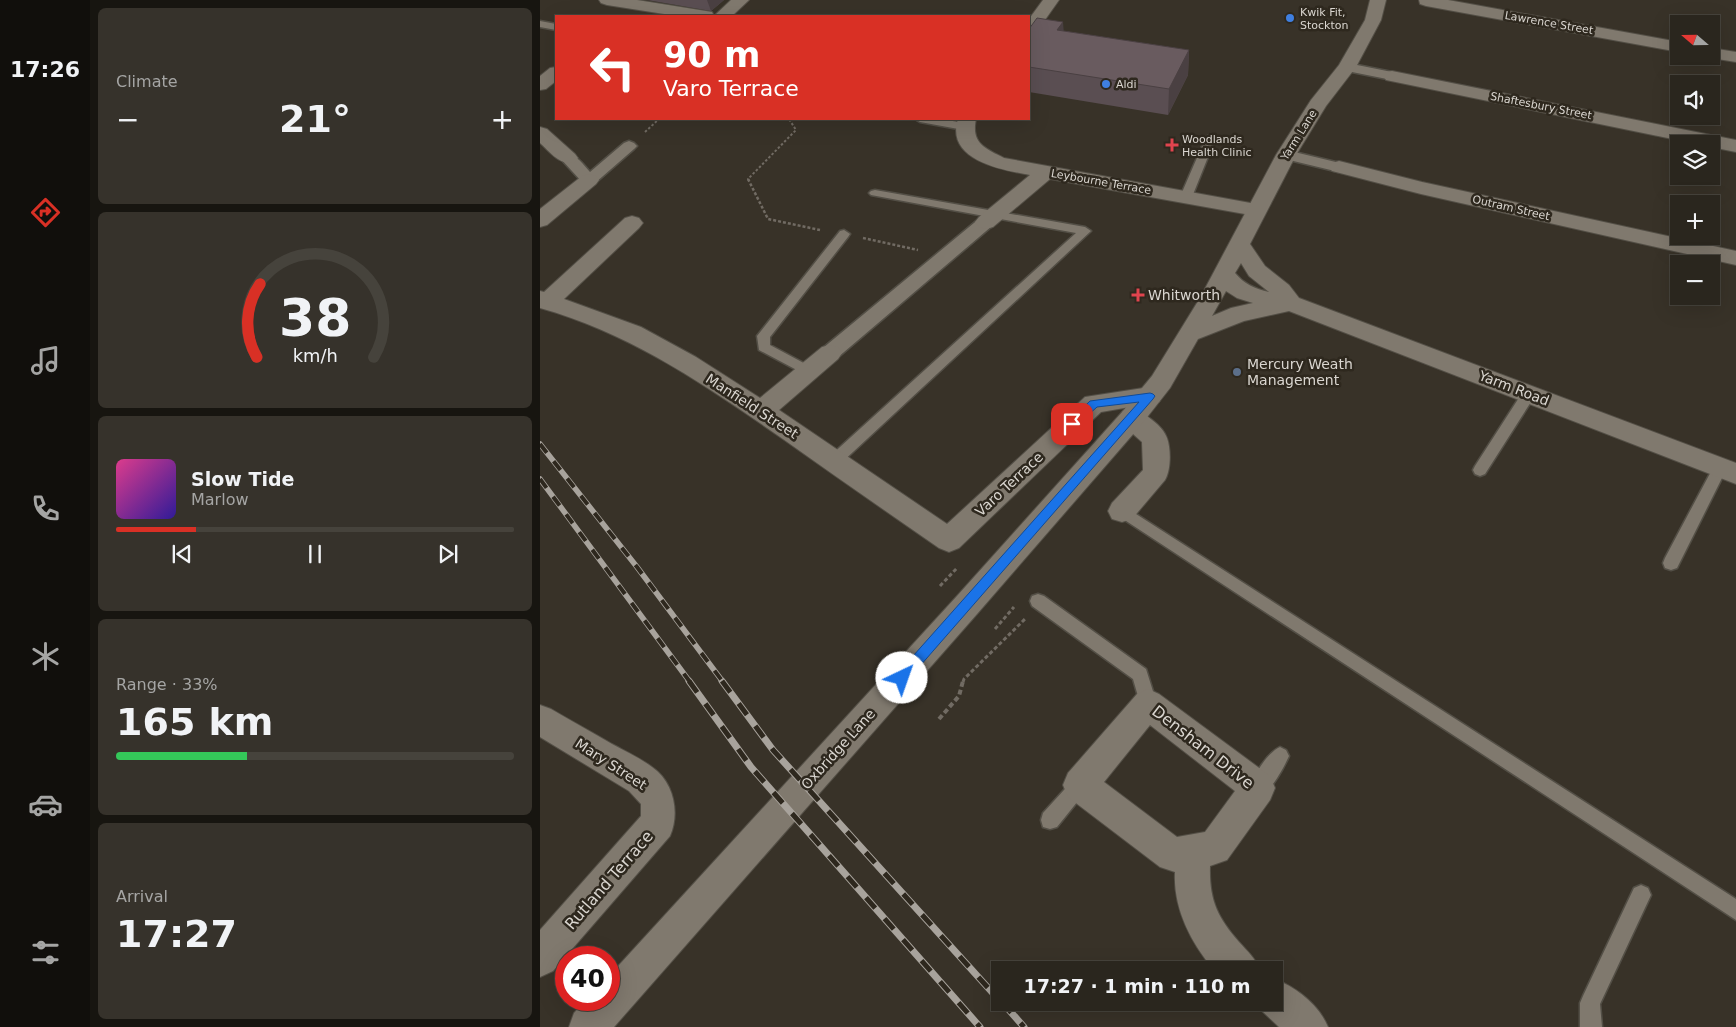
<!DOCTYPE html>
<meta charset="utf-8">
<style>
body{margin:0;font-family:"DejaVu Sans",sans-serif;background:#36322b;color:#f1f3f6;height:100vh;display:flex;flex-direction:column;font-size:19px;white-space:nowrap}
*{box-sizing:border-box;margin:0}
p{font-size:16px;color:#a5a5a4}
.icon{flex:none;width:28px;height:28px;fill:none;stroke:currentColor;stroke-width:2;stroke-linecap:round;stroke-linejoin:round}
.map{position:relative;flex:1;overflow:hidden}
.panel{display:flex;flex-direction:column;gap:8px;padding:8px;background:#171510;width:450px}
.panel>*{flex:none}
.top-card{position:absolute;left:15px;top:15px;width:475px;height:105px;border-radius:0px;box-shadow:0 5px 20px #0002,0 0 0 1px #46433c;background:#d93025;color:#fff;overflow:hidden}
.needle{width:32px;rotate:290deg}
.controls{position:absolute;left:1130px;top:15px;display:grid;gap:10px}
.controls a{display:grid;place-items:center;width:50px;height:50px;border-radius:0px;background:#2a261e;box-shadow:0 5px 20px #0002,0 0 0 1px #46433c;font-size:25px}
.speed{position:absolute;left:15px;top:946px;display:flex;gap:10px;font-size:25px;font-weight:700;text-align:center}
.speed>*{display:grid;place-content:center;width:65px;height:65px;border-radius:50%;background:#2a261e;box-shadow:0 5px 20px #0002,0 0 0 1px #46433c;line-height:1}
.speed .limit{border:8px solid #d22;background:#fff;color:#111}
.pin{position:absolute;display:grid;place-items:center;width:42px;height:42px;color:#fff;margin:-21px;border-radius:10px;box-shadow:0 2px 8px #0006}
.me{position:absolute;width:55px;margin:-28px;rotate:42deg;stroke-linejoin:round;filter:drop-shadow(0 0 4px #0008)}
.turn{display:flex;align-items:center;gap:18px;height:105px;padding:0 25px;font-size:22px}
.turn .icon{width:65px;height:65px;stroke-width:2.5}
.turn b{display:block;font-size:35px;line-height:42px}
.big{font-size:38px;font-weight:700;line-height:1.1}
.panel .card{flex:1;display:flex;flex-direction:column;justify-content:center;gap:8px;min-width:0;padding:0 18px;border-radius:8px;background:#36322b}
.panel .dial{align-items:center;gap:0}
.dial svg{height:130px;overflow:visible;fill:none;stroke:#46433c;stroke-width:7;stroke-linecap:round;text-anchor:middle}
.dial text{fill:#f1f3f6;stroke:none}
.song{display:flex;align-items:center;gap:15px}
.cover{width:60px;height:60px;border-radius:8px;background:linear-gradient(135deg,hsl(330 70% 55%),hsl(250 70% 35%))}
.played{height:5px;border-radius:2px;background:linear-gradient(90deg,#d93025 20%,#46433c 20%)}
.keys{display:flex;justify-content:space-around;direction:ltr}
.heat{display:flex;justify-content:space-between;align-items:center;font-size:28px;direction:ltr}
.charge{height:8px;border-radius:4px;background:linear-gradient(90deg,#34c759 33%,#46433c 0)}
.trip{position:absolute;left:451px;top:961px;width:292px;height:50px;border-radius:0px;background:#2a261e;box-shadow:0 5px 20px #0002,0 0 0 1px #46433c;font-weight:700;line-height:50px;text-align:center}
main{display:flex;flex:1;min-height:0}
.menu{display:flex;flex-direction:column;width:90px;justify-content:space-around;align-items:center;background:#110f0c;color:#a5a5a4}
.menu .icon{width:35px;height:35px}
.menu .selected{color:#d93025}
.menu b{font-size:22px;color:#f1f3f6}
.map>svg:first-child{display:block}
</style>
<main>
<nav class="menu">
<b>17:26</b>
<svg class="icon selected" aria-label="directions" viewBox="0 0 24 24"><path d="M12 3l9 9-9 9-9-9zM9 14v-3h6M13 9l2 2-2 2"/></svg>
<svg class="icon" aria-label="music" viewBox="0 0 24 24"><path d="M9 18V5l10-2v13"/><circle cx="6" cy="18" r="3"/><circle cx="16" cy="16" r="3"/></svg>
<svg class="icon" aria-label="phone" viewBox="0 0 24 24"><path d="M5 4h4l2 5-3 2q2 4 5 5l2-3 5 2v4C11 20 4 13 5 4z"/></svg>
<svg class="icon" aria-label="climate" viewBox="0 0 24 24"><path d="M12 3v18M4 7l16 10M4 17L20 7"/></svg>
<svg class="icon" aria-label="car" viewBox="0 0 24 24"><path d="M5 17H2v-5l4-1 3-4h7l3 4 3 1v5h-3M9 17h6M6 11h13"/><circle cx="7" cy="17" r="2"/><circle cx="17" cy="17" r="2"/></svg>
<svg class="icon" aria-label="filters" viewBox="0 0 24 24"><path d="M4 7h16M4 17h16"/><circle cx="9" cy="7" r="2"/><circle cx="15" cy="17" r="2"/></svg>
</nav>
<section class="panel">
<div class="card"><p>Climate</p>
<div class="heat"><a>−</a><b class="big">21°</b><a>+</a></div>
</div>
<div class="card dial"><svg viewBox="0 0 100 80">
<path d="M14 69A42 42 0 1 1 86 69"/>
<path d="M14 69A42 42 0 0 1 16 24" stroke="#d93025"/>
<text x="50" y="56" font-size="32" font-weight="700">38</text>
<text x="50" y="72" font-size="11">km/h</text>
</svg></div>
<div class="card">
<div class="song"><i class="cover"></i><div><b>Slow Tide</b><p>Marlow</p></div></div>
<div class="played"></div>
<div class="keys"><svg class="icon" aria-label="previous" viewBox="0 0 24 24"><path d="M18 5L8 12l10 7zM5 5v14"/></svg><svg class="icon" aria-label="pause" viewBox="0 0 24 24"><path d="M8 5v14M16 5v14"/></svg><svg class="icon" aria-label="next" viewBox="0 0 24 24"><path d="M6 5l10 7-10 7zM19 5v14"/></svg></div>
</div>
<div class="card"><p>Range · 33%</p><b class="big">165 km</b><div class="charge"></div></div>
<div class="card"><p>Arrival</p><b class="big">17:27</b></div>
</section>
<div class="map">
<svg width="1196" height="1027" viewBox="0 0 1196 1027">
<rect width="100%" height="100%" fill="#383228"/>
<g fill="none" stroke-linecap="round" stroke-linejoin="round">
<!-- service casing -->
<g stroke="#534f46" stroke-width="3">
<path id="service" d="M0,21l16,3v6l-16,-3z
M375,119c13,-1 44,0 54,8l-5,3 -44,-8z
M671,134l5,3 -24,60 -2,2h-8l-2,-2 26,-60z
M335,190l210,37 6,4 -252,234 -5,2 -5,-2 -2,-4 2,-4 247,-224 -205,-38 -2,-2 2,-2z
M304,230l6,4 -2,3 -78,100v8l43,23 2,3 -2,3 -5,2 -49,-26 -2,-14 83,-105z
M989,389l5,1 2,4 -51,80 -5,2 -5,-2 -2,-4 2,-4 49,-76z
M1180,462l5,2 2,4 -50,100 -6,2 -6,-2 -2,-5 2,-5 50,-94z
M582,505l614,394v21l-619,-405 -2,-4 2,-4z
M498,594l6,2 102,73 11,35 -3,6 -6,2 -6,-2 -9,-31 -101,-73 -2,-5 2,-5z
M740,747l6,3 3,6c-6,13 -18,36 -31,41l-6,-3 -3,-6c5,-13 18,-35 31,-41z
M540,776l6,3 3,6 -3,6 -29,36 -7,2 -7,-2 -2,-7 2,-7 31,-34z
M1101,885l7,3 3,7 -51,109 2,23h-22v-24l3,-7 51,-108z"/>
</g>
<!-- pedestrian casing -->
<g stroke="#534f46" stroke-width="3">
<path id="pedestrian" d="M807,63l50,10 2,3 -7,4 -50,-10 -2,-3 2,-3z
M89,141l5,2 3,3 -3,3 -39,34h-12l-23,-25 3,-3c12,-3 19,8 27,17l34,-29z
M746,150l58,14 3,3 -3,3 -5,2 -58,-14 -3,-3 3,-3z
M446,217l6,1 2,4 -2,4 -155,132 -7,2 -7,-2 -2,-5 2,-5 157,-130z"/>
</g>
<!-- minor casing -->
<g stroke="#534f46" stroke-width="2">
<path id="minor" d="M59,0h38l69,11 6,1 2,4 17,-16h18l-17,16h-55l-70,-11 -6,-2z
M503,0h16l-24,34 -6,1v-16z
M879,0h29l231,42v10l-253,-46 -6,-2z
M1171,48l25,4v10l-31,-5 6,-1z
M16,67v14l-10,8 -6,1v-14l10,-8z
M852,71l344,69v12l-25,-5v-3h-14l-311,-64 -3,-4 3,-4z
M418,119h18c-5,24 8,29 28,39l252,46 7,1 3,5 -3,5 -7,1 -206,-37 -57,48 -7,2 -7,-2 -4,-5 4,-5 51,-42c-28,-5 -85,-15 -72,-56z
M0,127l7,2 28,25 3,4 -3,4c-15,4 -24,-9 -35,-19z
M799,161l83,21 314,69v14l-315,-71 -89,-23 -3,-4 3,-4z
M49,174l7,2 3,4 -3,4 -49,41 -7,2v-18l42,-33z
M92,216l7,2 4,5 -4,5 -75,71 77,28 55,30 64,41 62,-51 8,-2 8,2 4,6 -4,6 -59,51 168,114 138,-127 65,-10 9,3 3,6 -3,6 -58,10 -142,136 -10,4 -10,-4c-52,-36 -104,-72 -156,-109 -76,-53 -153,-106 -243,-131v-17l4,1 81,-74z
M592,409c12,3 31,17 35,29 4,11 4,32 -2,42l-33,39 -10,3 -10,-3 -4,-8 4,-8 31,-33 -1,-28 -19,-17 -4,-7 4,-7z
M608,689l11,5 111,82 5,12 -5,12 -43,60 -17,6c-1,33 7,51 29,76 9,10 16,16 21,28h-46c-23,-27 -41,-62 -39,-98l-15,-5 -92,-70 -5,-12 5,-12 69,-79zM610,725l85,66 -30,41 -28,5 -73,-55z
M0,705l11,4c20,12 41,23 61,35 13,7 28,14 40,23 22,15 28,46 18,69l-117,135 -13,6v-47l101,-114v-12l-12,-13 -89,-54z
M735,979c22,9 44,26 53,48h-49l-17,-16 -4,-9h17z"/>
</g>
<!-- tertiary casing -->
<g stroke="#534f46" stroke-width="2">
<path id="tertiary" d="M830,0h16l-5,20 -25,47 -30,39 -30,49 -46,89 15,22 24,19 10,13 437,165v21l-447,-173 -45,10 -46,18 -28,49 -29,37 -164,189 -363,413h-45l5,-14 12,-13h23v-24l348,-380 166,-185 29,-35 48,-78 76,-143 35,-55 28,-35 26,-45zM701,263l8,13 20,16c-14,-3 -25,-8 -34,-19zM686,291l11,7 16,5 -22,5 -19,8z"/>
</g>
<!-- path-far3 -->
<path stroke="#716b63" stroke-width="2" stroke-dasharray="2.5 2" stroke-linecap="butt" d="M105,132l14,-13
M209,181l-1,-2 48,-49 -7,-11"/>
<!-- path-far2 -->
<path stroke="#716b63" stroke-width="2.5" stroke-dasharray="3 2" stroke-linecap="butt" d="M208,179l20,40 52,11
M323,238l55,12"/>
<!-- path-far1 -->
<path stroke="#716b63" stroke-width="3" stroke-dasharray="4 2.5" stroke-linecap="butt" d="M400,586l17,-18
M455,629l19,-22
M423,682l1,-3 61,-60"/>
<!-- path -->
<path stroke="#716b63" stroke-width="4" stroke-dasharray="5 3" stroke-linecap="butt" d="M399,719l20,-23 4,-15"/>
<!-- service -->
<use href="#service" fill="#80796e" fill-rule="evenodd"/>
<!-- pedestrian -->
<use href="#pedestrian" fill="#80796e" fill-rule="evenodd"/>
<!-- minor -->
<use href="#minor" fill="#80796e" fill-rule="evenodd"/>
<!-- tertiary -->
<use href="#tertiary" fill="#80796e" fill-rule="evenodd"/>
<!-- rail-far1 casing -->
<g stroke="#a8a39c" stroke-width="5.5">
<path id="rail-far1" d="M0,444l97,123 86,115
M0,479l150,203"/>
</g>
<!-- rail casing -->
<g stroke="#a8a39c" stroke-width="7">
<path id="rail" d="M149,681l62,86 229,260
M182,681l51,69 227,251
M462,1002l22,25"/>
</g>
<!-- rail-far1 -->
<use href="#rail-far1" stroke="#2e281e" stroke-width="4" stroke-dasharray="11" stroke-linecap="butt"/>
<!-- rail -->
<use href="#rail" stroke="#2e281e" stroke-width="5" stroke-dasharray="14" stroke-linecap="butt"/>
</g>
<!-- wall -->
<path fill="#5a4e52" d="M107,0h77l-13,11z
M489,29l35,2 125,19 -1,25 -20,40 -139,-23z"/>
<!-- shaded-wall -->
<path fill="#4a4042" d="M167,0h17l-13,11z
M523,22l2,25 -8,-17z
M649,50l-1,25 -20,40 1,-26z"/>
<!-- building -->
<path fill="#695b5f" stroke="#4a4042" d="M497,18l26,4 -6,8 132,20 -20,39 -140,-22v-38z"/>
<!-- route -->
<path fill="#1a73e8" stroke="#114b97" d="M610,393l3,1 2,2 -2,3 -247,283 -4,2 -5,-2 -2,-4 2,-4 242,-272 -42,5 -22,20 -3,1 -6,-4 2,-2 22,-21z"/>
<!-- markers -->
<g fill="#3f7fe0" stroke="#2e281e" stroke-width="2">
<circle cx="750" cy="18" r="5"/>
<circle cx="566" cy="84" r="5"/>
</g>
<g fill="#e0444e" stroke="#2e281e" stroke-width="2">
<path d="M629.5 137.5h5v5h5v5h-5v5h-5v-5h-5v-5h5z"/>
<path d="M595.5 287.5h5v5h5v5h-5v5h-5v-5h-5v-5h5z"/>
</g>
<circle fill="#5c6f8a" stroke="#2e281e" stroke-width="2" cx="697" cy="372" r="5"/>
<g text-anchor="middle" dominant-baseline="central" stroke-width="5" stroke-linejoin="round" paint-order="stroke">
<!-- far-poi labels -->
<g font-size="11" fill="#dad6d0" stroke="#2e281e" text-anchor="start">
<text x="760" y="12">Kwik Fit,<tspan x="760" dy="13">Stockton</tspan></text>
<text x="576" y="84">Aldi</text>
<text x="642" y="139">Woodlands<tspan x="642" dy="13">Health Clinic</tspan></text>
</g>
<!-- far-street labels -->
<g font-size="11" fill="#dad6d0" stroke="#2e281e">
<text transform="translate(1009 23) rotate(10)">Lawrence Street</text>
<text transform="translate(1001 106) rotate(11)">Shaftesbury Street</text>
<text transform="translate(759 135) rotate(-58)">Yarm Lane</text>
<text transform="translate(561 182) rotate(10)">Leybourne Terrace</text>
<text transform="translate(971 208) rotate(13)">Outram Street</text>
</g>
<!-- poi labels -->
<g font-size="14" fill="#dad6d0" stroke="#2e281e" text-anchor="start">
<text x="608" y="295">Whitworth</text>
<text x="707" y="364">Mercury Weath<tspan x="707" dy="16">Management</tspan></text>
</g>
<!-- street labels -->
<g font-size="14" fill="#dad6d0" stroke="#2e281e">
<text transform="translate(974 388) rotate(21)">Yarm Road</text>
<text transform="translate(212 406) rotate(33)">Manfield Street</text>
<text transform="translate(469 484) rotate(-43)">Varo Terrace</text>
<text transform="translate(298 749) rotate(-48)">Oxbridge Lane</text>
<text transform="translate(71 764) rotate(33)">Mary Street</text>
</g>
<!-- near-street labels -->
<g font-size="16" fill="#dad6d0" stroke="#2e281e">
<text transform="translate(663 747) rotate(38)">Densham Drive</text>
<text transform="translate(69 880) rotate(-49)">Rutland Terrace</text>
</g>
</g>
</svg>
<div class="controls">
<a><svg class="needle" viewBox="-14 -14 28 28"><path d="M0-13l5 13h-10z" fill="#e53935"/><path d="M0 13l5-13h-10z" fill="#a5a5a4"/></svg></a>
<a><svg class="icon" aria-label="sound" viewBox="0 0 24 24"><path d="M4 9h4l5-4v14l-5-4H4zM17 9q2 3 0 6"/></svg></a>
<a><svg class="icon" aria-label="layers" viewBox="0 0 24 24"><path d="M12 4l9 5-9 5-9-5zM3 14l9 5 9-5"/></svg></a>
<a>+</a>
<a>−</a>
</div>
<div class="speed"><div class="limit">40</div></div>
<div class="pin" style="left:532px;top:424px;background:#d93025"><svg class="icon" aria-label="arrive" viewBox="0 0 24 24"><path d="M6 21V4h12l-3 4 3 4H6"/></svg></div>
<svg class="me" style="left:362px;top:678px" viewBox="-20 -20 40 40"><circle r="19" fill="#fff"/><path d="M0-13L10 11 0 6-10 11z" fill="#1a73e8"/></svg>
<div class="trip">17:27 · 1 min · 110 m</div>
<div class="top-card">
<div class="turn"><svg class="icon" aria-label="left" viewBox="0 0 24 24"><path d="M17 20v-9H6M10 6l-5 5 5 5"/></svg><div><b>90 m</b>Varo Terrace</div></div>
</div>
</div>
</main>
